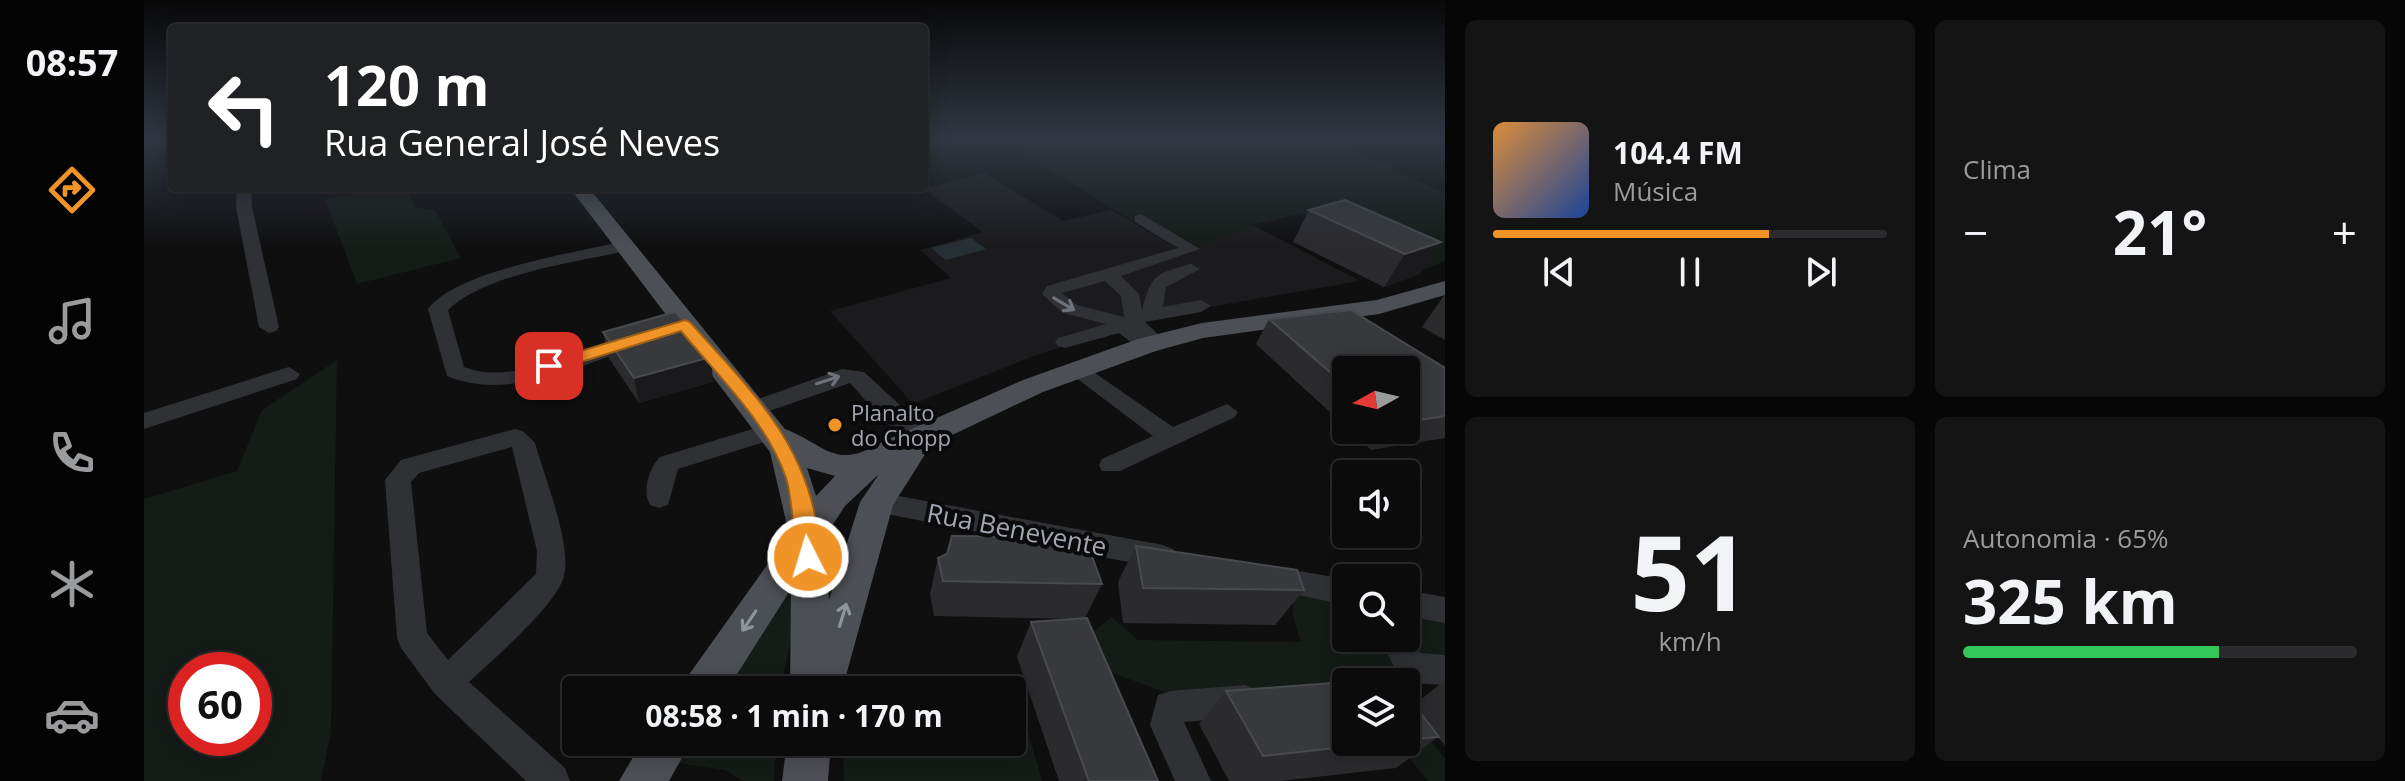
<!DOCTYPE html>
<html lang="pt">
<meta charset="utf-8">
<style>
body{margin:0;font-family:"Open Sans",sans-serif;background:#141415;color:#f1f3f6;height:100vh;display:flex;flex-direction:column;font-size:30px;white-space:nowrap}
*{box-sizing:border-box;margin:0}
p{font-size:26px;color:#9a9b9d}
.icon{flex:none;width:44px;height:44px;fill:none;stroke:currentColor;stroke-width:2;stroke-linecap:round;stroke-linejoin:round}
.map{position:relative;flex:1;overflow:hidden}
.details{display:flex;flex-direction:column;gap:20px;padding:20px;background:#060607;width:960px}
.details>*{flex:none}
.banner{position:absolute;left:24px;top:24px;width:760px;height:168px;border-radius:8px;box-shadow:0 4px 20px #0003,0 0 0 2px #2b2b2d;background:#202124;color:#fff;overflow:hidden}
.needle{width:52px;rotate:262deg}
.controls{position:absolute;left:1188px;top:356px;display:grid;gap:16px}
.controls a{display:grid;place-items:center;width:88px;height:88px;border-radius:8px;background:#0b0b0c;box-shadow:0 4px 20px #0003,0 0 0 2px #2b2b2d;font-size:40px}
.speed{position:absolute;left:24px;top:652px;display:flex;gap:16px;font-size:40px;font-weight:700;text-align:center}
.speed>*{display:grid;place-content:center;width:104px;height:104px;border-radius:50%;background:#0b0b0c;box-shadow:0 4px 20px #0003,0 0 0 2px #2b2b2d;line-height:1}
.speed .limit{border:12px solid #d22;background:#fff;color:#111}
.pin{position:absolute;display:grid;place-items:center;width:68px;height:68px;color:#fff;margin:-34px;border-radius:16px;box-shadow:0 4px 12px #0006}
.me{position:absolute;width:88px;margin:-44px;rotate:355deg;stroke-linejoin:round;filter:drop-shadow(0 0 6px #0008)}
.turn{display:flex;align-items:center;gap:28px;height:168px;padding:0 24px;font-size:36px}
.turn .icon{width:104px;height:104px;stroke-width:2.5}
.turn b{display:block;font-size:56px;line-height:68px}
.big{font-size:60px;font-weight:700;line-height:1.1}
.details .tile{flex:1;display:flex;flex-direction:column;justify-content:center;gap:12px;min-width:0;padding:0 28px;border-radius:12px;background:#141415}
.details .dial{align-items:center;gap:0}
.dial b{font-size:104px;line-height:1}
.song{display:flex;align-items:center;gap:24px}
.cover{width:96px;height:96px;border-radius:12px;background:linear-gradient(135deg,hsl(30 70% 55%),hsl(220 70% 35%))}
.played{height:8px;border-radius:4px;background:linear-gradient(90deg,#f09427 70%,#2b2b2d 70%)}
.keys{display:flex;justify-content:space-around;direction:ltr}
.heat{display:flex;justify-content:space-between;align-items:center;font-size:44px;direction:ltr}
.charge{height:12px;border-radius:6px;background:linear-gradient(90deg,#34c759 65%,#2b2b2d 0)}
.details .tiles{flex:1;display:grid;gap:20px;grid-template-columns:repeat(2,1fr)}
.trip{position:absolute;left:418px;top:676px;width:464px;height:80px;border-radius:8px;background:#0b0b0c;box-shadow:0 4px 20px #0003,0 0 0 2px #2b2b2d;font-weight:700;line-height:80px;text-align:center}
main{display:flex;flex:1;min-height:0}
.menu{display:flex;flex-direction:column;width:144px;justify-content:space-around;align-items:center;background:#040405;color:#9a9b9d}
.menu .icon{width:56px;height:56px}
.menu .on{color:#f09427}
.menu b{font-size:36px;color:#f1f3f6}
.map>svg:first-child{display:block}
</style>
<main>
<nav class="menu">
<b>08:57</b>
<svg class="icon on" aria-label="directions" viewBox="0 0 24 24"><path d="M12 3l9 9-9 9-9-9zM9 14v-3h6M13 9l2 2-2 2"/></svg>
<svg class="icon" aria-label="music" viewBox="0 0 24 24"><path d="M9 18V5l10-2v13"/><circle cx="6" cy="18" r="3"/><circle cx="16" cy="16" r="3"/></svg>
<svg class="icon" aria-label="phone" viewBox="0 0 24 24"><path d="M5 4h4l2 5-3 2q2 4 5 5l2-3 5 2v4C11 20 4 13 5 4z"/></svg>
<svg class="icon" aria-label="climate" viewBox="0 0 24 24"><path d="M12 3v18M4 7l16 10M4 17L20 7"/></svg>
<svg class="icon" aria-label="car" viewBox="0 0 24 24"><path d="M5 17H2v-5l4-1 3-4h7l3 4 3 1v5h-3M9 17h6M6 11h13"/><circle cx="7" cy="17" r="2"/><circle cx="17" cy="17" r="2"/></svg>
</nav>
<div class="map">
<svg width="1301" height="781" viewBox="0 0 1301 781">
<rect width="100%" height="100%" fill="#0f0f10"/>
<!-- built -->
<path fill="#1b1b1d" d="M840,173l79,48 49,-11 72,42 69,-27 107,56 -209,36 -120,40 -118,47 -83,-93 121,-33 -31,-28 63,-18 -59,-43z"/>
<!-- green -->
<path fill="#151b16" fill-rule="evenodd" d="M855,139h349l11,14 86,40v68l-20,8 -122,-56 -50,12 -69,27z
M238,189l6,5 19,-3 8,17 20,2 26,48 -104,26 -32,-85z
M193,360l-6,371 -10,50h-177v-282l93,-28 25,-61zM110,670v68h-68v-68z
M647,581l9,7 -19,102h-67z
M1149,586l53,11v41h60v-29l39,8v57l-75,-8 12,16h-36v8l-166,8 -83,-31 -24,-20 39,-30 26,23 163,2 -8,-25z
M875,699l23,82h-198l-1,-39h169v-42z
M1262,711l39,47v23h-17l-33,-39h11z
M533,742h99l-2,39h-31l-18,-11 -48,-7z"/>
<!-- water -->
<path fill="#262f33" d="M827,238l15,11 -40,11 -15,-12z"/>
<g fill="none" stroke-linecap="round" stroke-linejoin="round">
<!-- minor -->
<path fill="#303135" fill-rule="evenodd" d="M93,188h14l1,19 27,120 -3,4 -7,2 -10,-6 -23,-120z
M997,214l59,35 -79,27 18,18 3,17c9,-35 11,-37 49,-47l9,5 -34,18 -3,20 38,-7 10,6 -10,6 -56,10 14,13 -6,5 4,5 -3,4h-14l-21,-16 -54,15 -7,-2 -3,-4 3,-4 48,-14 -43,-11 -21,-19 5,-8 131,-38 -43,-26v-6zM961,281l16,15 3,21 -47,-12 -15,-12z
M480,241l8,5 -2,4c-51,12 -144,23 -182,60l16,57c47,20 123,-20 170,-32l7,2 3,4 -3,4c-59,20 -133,57 -194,31l-19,-67c30,-39 147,-56 196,-68z
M935,362l94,65 54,-23 11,8 -3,5 -115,54h-18l-3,-6 3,-6 51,-23 -82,-62 -3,-5z
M145,367l11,7 -3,5 -153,50v-16z
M698,369l22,3 72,66 -4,6c-26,8 -65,-43 -82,-61l-95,33 -11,-8 3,-5z
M628,423l8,2 4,6 -4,6 -102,32 -10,36 -9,3 -9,-3c-8,-14 -1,-37 10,-48z
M371,429l8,2 12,12c9,33 37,101 29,133 -7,29 -72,84 -95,106l96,86 5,13h-44l-91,-87 -34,-46 -4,-10 -12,-158 16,-20zM368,447l25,104 -1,23 -88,86 -21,-27 -16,-151 8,-9z
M733,492l286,53 10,4 4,8 -4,8 -10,4 -286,-57 -9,-3 -4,-7 4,-7z
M1131,567l71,12v26l-81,-17 -4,-9 4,-9z
M1262,590l39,7v26l-39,-7z
M1262,628l14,25 25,2v30l-34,-2 -11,-4 -20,-41h26z
M1101,685l12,5 4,11 -4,11 -12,5 -61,5 27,59h-36l-25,-56 8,-30 12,-4z"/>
<!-- major -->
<path fill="#4c4f54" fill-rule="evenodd" d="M426,188h19l196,241c41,16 50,42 97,13l141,-62 115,-41 64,-16 175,-23 68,-19v14l-66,19 -176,24 -47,13 -113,41 -112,53 -38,60 -51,185h-52l1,-101 -64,101h-45l6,-14 101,-142 -19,-82zM663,468l28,8 -19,20zM735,474l-19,28 -31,98 -5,-62 21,-32z
M498,742h49l-22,39h-50z
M643,742h44l-3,39h-46z"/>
</g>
<!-- wall -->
<path fill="#2b2b2e" d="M1165,210l132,32 -21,32 -36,13 -91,-45z
M1301,294v46l-23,-13z
M1125,319l176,49v70l-74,12 -22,-20h57v-60h-60v57l-90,-83z
M459,332l110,50 -74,21 -31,-46z
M992,546l168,44 -29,35 -152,-2 -5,-41z
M794,558l164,26 -17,34 73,163h-99l-42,-124 14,-35 48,-3 -145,-3 -4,-22z
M1301,680v66l-7,-9 -42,31 -116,13h-51l-30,-57 27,-33 120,51h60v-48l8,11z"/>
<!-- shaded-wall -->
<path fill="#1a1a1c" d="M1297,242l-21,32 -36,13 21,-33z
M567,357l2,25 -74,21 -5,-25z"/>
<!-- building -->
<path fill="#37393c" stroke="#484a4e" stroke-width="2" d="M1201,200l96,42 -36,12 -96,-44z
M1207,310l94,58v48l-39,6v-52h-60v16l-77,-67z
M531,312l36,45 -77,21 -31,-46z
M808,536l133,1 17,47 -159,-3 -5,-23 9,-4z
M992,546l161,24 7,20 -161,-2z
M943,618l71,163h-69l-58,-159z
M1246,674l7,8h-46l32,-2z
M1202,682v60h43l-126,14 -37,-65z
M1262,694l33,43 -33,3z"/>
<!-- one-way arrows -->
<defs><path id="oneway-shaft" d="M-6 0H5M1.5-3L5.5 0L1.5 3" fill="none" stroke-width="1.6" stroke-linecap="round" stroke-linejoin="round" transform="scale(2)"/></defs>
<g stroke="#6e7279">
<use href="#oneway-shaft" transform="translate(920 304) rotate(31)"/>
<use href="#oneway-shaft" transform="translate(684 380) rotate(-18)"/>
</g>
<g stroke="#8f959e">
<use href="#oneway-shaft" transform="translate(699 615) rotate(-73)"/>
<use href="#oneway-shaft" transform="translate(605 621) rotate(124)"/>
</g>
<!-- sky -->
<linearGradient id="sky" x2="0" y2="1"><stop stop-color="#080809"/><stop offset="0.56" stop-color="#313742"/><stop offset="1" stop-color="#313742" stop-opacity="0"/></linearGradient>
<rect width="1301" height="248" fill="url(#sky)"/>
<!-- route -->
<path fill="#f09427" stroke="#9c6019" stroke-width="2" d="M541,320l5,2c54,61 108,111 125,193 3,15 8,34 1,49l-8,2 -8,-2c-8,-17 -6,-63 -14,-86 -19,-56 -68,-102 -105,-147l-132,41 -9,-6 3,-4z"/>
<!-- markers -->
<circle fill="#f09427" stroke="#0a0a0b" stroke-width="3" cx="691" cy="425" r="8"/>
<g text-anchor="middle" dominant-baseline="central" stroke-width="8" stroke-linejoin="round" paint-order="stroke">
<!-- poi labels -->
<g font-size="22" fill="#a0a7b1" stroke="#0a0a0b" text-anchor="start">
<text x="707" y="412">Planalto<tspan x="707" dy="25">do Chopp</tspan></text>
</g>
<!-- near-street labels -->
<g font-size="26" fill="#a0a7b1" stroke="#0a0a0b">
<text transform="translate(873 529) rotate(11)">Rua Benevente</text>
</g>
</g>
</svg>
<div class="controls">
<a><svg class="needle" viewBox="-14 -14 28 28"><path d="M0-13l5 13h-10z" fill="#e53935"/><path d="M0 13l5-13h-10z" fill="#9a9b9d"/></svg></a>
<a><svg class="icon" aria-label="sound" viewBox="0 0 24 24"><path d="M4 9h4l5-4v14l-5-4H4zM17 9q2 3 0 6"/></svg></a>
<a><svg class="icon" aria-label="search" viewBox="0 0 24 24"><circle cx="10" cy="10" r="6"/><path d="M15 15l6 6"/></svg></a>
<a><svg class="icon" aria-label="layers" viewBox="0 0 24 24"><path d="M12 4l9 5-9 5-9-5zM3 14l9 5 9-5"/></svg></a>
</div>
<div class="speed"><div class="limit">60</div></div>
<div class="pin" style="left:405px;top:366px;background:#d93025"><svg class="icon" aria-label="arrive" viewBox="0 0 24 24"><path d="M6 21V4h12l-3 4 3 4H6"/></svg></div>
<svg class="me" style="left:664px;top:557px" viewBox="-20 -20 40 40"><circle r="17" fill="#f09427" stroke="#fff" stroke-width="3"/><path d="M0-11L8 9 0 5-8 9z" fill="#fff"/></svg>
<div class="trip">08:58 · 1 min · 170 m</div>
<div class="banner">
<div class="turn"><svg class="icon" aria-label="left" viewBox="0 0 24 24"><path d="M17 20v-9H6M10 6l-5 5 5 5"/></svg><div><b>120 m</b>Rua General José Neves</div></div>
</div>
</div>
<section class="details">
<div class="tiles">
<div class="tile">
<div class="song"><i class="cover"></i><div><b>104.4 FM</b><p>Música</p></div></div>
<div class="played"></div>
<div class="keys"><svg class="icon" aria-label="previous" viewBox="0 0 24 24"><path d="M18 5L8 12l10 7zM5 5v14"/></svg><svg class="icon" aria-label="pause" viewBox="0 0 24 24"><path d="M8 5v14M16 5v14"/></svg><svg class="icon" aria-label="next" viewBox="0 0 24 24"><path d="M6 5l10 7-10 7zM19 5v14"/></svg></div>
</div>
<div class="tile"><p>Clima</p>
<div class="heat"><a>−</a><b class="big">21°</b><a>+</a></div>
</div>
<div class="tile dial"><b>51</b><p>km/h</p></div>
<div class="tile"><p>Autonomia · 65%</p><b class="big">325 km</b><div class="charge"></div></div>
</div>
</section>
</main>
